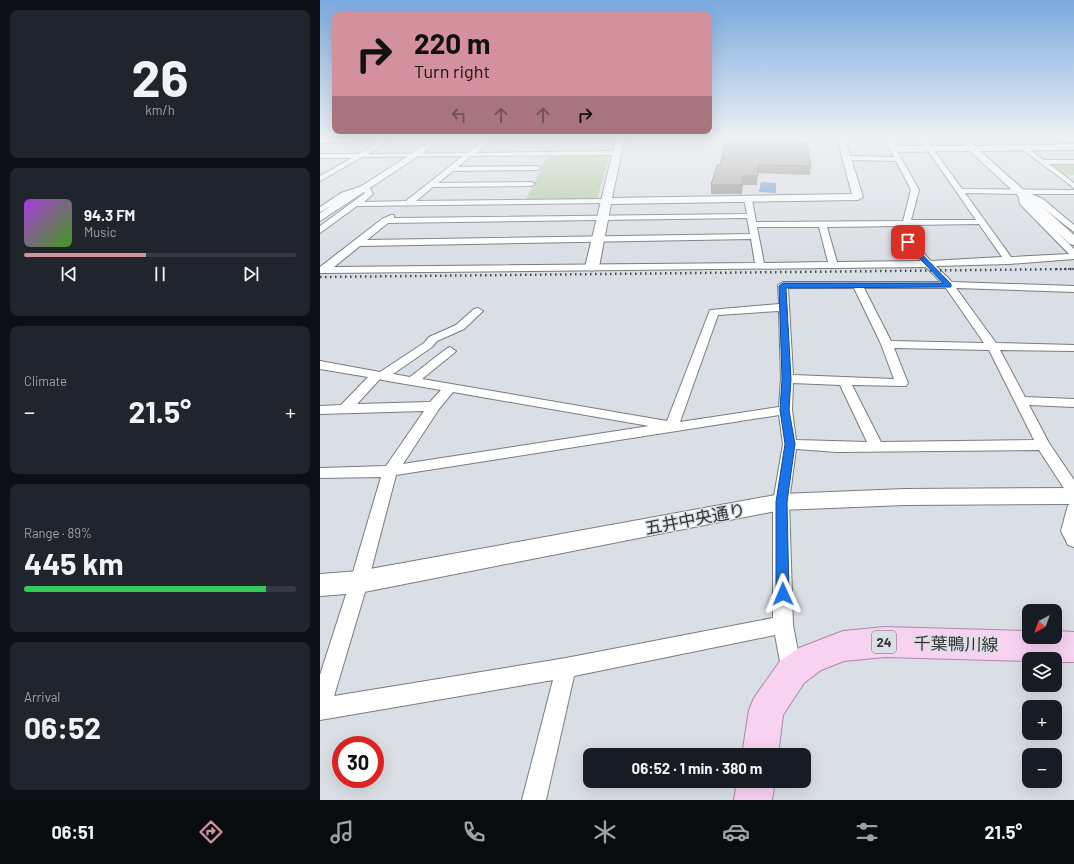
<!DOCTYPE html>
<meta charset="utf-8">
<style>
body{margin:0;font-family:Barlow,"Noto Sans JP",sans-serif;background:#20242c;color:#f1f3f6;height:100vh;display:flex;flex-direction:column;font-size:15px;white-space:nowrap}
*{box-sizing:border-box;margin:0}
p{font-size:13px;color:#9ea1a6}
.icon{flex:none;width:22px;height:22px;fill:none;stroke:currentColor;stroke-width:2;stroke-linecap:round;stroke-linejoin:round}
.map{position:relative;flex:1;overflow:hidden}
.details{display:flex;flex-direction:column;gap:10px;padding:10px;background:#0d0f14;width:320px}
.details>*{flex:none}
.guide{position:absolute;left:12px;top:12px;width:380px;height:122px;border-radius:8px;box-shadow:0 4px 16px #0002;background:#d3919d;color:#111;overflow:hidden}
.needle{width:26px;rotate:221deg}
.controls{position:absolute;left:702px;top:604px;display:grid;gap:8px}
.controls a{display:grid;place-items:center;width:40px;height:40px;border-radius:8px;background:#171b24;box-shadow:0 4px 16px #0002;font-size:20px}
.speed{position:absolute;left:12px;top:736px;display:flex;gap:8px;font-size:20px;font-weight:700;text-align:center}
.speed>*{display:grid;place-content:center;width:52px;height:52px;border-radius:50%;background:#171b24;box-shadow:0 4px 16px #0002;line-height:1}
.speed .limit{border:6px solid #d22;background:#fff;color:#111}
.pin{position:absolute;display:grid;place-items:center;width:34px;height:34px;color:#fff;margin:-17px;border-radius:8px;box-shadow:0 2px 6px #0006}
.me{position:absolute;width:44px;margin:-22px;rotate:359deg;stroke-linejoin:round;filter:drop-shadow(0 0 3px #0008)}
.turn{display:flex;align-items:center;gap:14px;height:84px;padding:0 16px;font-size:18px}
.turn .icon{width:52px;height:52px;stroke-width:2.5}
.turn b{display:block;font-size:28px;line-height:34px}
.lanes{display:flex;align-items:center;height:38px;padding:0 16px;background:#0003;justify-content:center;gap:20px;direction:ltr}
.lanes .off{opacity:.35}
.big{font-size:30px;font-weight:700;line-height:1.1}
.details .widget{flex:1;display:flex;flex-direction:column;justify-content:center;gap:6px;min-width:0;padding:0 14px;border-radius:8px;background:#20242c}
.details .dial{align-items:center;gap:0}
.dial b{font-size:52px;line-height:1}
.song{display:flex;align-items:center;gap:12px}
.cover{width:48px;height:48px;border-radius:6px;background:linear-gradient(135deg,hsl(280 70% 55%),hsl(100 70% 35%))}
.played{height:4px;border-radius:2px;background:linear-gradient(90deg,#d3919d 45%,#363941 45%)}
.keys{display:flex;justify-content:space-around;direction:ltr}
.heat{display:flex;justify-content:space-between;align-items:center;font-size:22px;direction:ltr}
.charge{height:6px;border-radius:3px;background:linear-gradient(90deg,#34c759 89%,#363941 0)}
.trip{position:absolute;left:263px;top:748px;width:228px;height:40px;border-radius:8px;background:#171b24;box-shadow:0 4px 16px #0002;font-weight:700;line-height:40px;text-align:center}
.menu{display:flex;height:64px;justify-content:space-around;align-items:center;background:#090b0e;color:#9ea1a6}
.menu .icon{width:28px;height:28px}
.menu .on{color:#d3919d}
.menu b{font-size:18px;color:#f1f3f6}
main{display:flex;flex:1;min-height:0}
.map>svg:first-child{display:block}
</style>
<main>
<section class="details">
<div class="widget dial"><b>26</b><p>km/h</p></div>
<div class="widget">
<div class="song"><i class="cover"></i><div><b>94.3 FM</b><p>Music</p></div></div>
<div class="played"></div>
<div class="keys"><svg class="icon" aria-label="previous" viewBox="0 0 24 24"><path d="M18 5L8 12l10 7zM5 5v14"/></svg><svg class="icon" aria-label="pause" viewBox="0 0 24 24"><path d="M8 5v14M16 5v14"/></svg><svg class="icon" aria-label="next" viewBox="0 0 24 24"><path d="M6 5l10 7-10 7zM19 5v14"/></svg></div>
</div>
<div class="widget"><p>Climate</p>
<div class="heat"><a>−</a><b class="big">21.5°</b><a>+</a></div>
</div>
<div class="widget"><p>Range · 89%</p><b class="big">445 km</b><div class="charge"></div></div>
<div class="widget"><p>Arrival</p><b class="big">06:52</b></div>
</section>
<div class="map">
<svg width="754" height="800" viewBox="0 0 754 800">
<rect width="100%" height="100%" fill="#dadfe5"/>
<!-- green -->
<path fill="#aec79a" d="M290,154l-13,45h-71l22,-44z
M728,163h26v12h-10z"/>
<!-- water -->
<path fill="#7698d0" d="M441,182l15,1v10l-17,-1z"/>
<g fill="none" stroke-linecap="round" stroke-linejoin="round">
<!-- street casing -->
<g stroke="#787c82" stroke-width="2">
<path id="street" d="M0,139h72l-24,15 100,-1 17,-14h138l-3,2 -131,1 -13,11 141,-2 3,2 -3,2 -146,1 -13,11 80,-1 3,2 -3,2 -85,1 -15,12 93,-1 4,2 -4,2 -98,1 -17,14 191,-2h3v4l-253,3 -37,27v-7l45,-33 -2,-3 -16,7 -27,15v-5l21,-14 24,-8h3l5,9 -9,8 42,-1 57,-45 -101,1 -42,24v-5l32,-18h-32v-4h39l21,-12 -60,1z
M600,139h6l36,50 112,1v4h-43l12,5 31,26v7l-37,-29 -11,-6 1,4 47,48v10l-65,5 -73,2 16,16 122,4v6l-118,-4 40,55 78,2v6l-74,-1 25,47 49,2v8l-45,-2 20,38 25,37v18l-5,-2 -30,-46 -202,2 -41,-3 -7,53 4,123 9,47 -3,7 -7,3 -7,-3 -3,-7 -7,-37 -201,41 -28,124h-24l31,-120 -233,40v-45l30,-93 31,-105 -61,1v-10l66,-2 38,-55 -104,3v-8l21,-1 27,-28 -48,-8v-8l60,11 44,-29 5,-6 27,-12 18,-16 4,-1 5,3 -19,18 -27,12 -5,6 -39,27 17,3 36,-28 4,-2 6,4 -2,2 -32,26 245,42 43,-111 69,-6 -1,-19 5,-3h158l-15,-15 -602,6h-4v-6l62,-48 9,-4h3v3l353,-4 -3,-15 4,-2 4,2 4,23 147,-1 8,-31 -15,-29 -48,-1 -3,-2 3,-2 46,1 -4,-8 3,-2 3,2 23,41 -8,30h65zM645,193l53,1 2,10 49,50 -58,3zM427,218l3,16 -383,6 21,-17zM659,224l23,33 -71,4 -19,-20 -2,-16zM582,226l2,16 17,19 -84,1 -10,-35zM437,227h62l9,35 -64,1zM431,239l4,24 -421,4 26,-21zM468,288h66l27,56 13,35 -101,-4zM544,288h82l38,55 -93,-2zM459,311l2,68 -2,28 -99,15 38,-107zM574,348l95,2 45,90 -153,2 -29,-57 54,1 2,-3zM60,379l2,1 59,10 -11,12 -73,2zM473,383l47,2 27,57 -71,-2 -4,-30zM133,392l196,34 -246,38 36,-55zM459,415l4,29 -10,58v116l-207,40 -232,38 34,-114 28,-107z
M702,147h4l18,13h30v4h-25l25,19v5l-52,-39z
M754,503v44l-6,-2 -7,-14 7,-26z"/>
</g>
<!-- secondary casing -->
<g stroke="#787c82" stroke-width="2">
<path id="secondary" d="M114,139h10l-124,82v-8z
M296,139h10l-2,2 -12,57 240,-4 -15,-55h8l18,58 -5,3 -247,4 -12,63 -7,4 -7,-4z
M564,139h8l4,7h69v-4l3,-1 7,5 99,-2v6l-94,1 94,84v10l-4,-1 -100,-93 -77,1 -3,-1z
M754,488v16l-169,1 -124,5 -422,83 -39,3v-22l39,-3 422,-77 124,-5z"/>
</g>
<!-- primary casing -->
<g stroke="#ae87aa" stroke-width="2">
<path id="primary" d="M565,627l144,4v6h26v-6l19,1v30h-19v-3h-26v2l-144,-4 -41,4 -23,9 -17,13 -21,32 -5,40h-36l7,-45 5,-12 26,-37 19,-13 44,-17z
M417,781h38l-3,19h-38z"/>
</g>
<!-- street -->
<use href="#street" fill="#fff" fill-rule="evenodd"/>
<!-- secondary -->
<use href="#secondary" fill="#fff" fill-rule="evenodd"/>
<!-- primary -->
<use href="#primary" fill="#f7d2f1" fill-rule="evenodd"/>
<!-- rail-far1 -->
<path stroke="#45484b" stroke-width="2" stroke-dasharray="1.5 2.5" stroke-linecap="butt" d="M736,269h18"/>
<!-- rail -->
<path stroke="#45484b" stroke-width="2.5" stroke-dasharray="1.5 3.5" stroke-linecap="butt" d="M0,277l754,-8"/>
</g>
<!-- wall -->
<path fill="#8f8985" d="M406,140l85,26 -1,9 -52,-2 -1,12h-14l-1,9h-31v-9l9,-20z"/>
<!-- building -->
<path fill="#a69f9b" stroke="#746f6c" d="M406,140l37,1v-1l44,3 4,23 -53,-1v11h-15l-1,9h-31l6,-20h3z"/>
<!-- sky -->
<linearGradient id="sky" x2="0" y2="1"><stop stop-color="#7aa9de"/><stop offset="0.55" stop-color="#eef1f3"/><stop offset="1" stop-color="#eef1f3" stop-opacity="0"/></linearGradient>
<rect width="754" height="251" fill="url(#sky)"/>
<!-- route -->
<path fill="#1a73e8" stroke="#114b97" d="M588,240l43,44v3l-165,1 5,91 -2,31 6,34 -8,58 2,92 -2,4 -4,2 -5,-2 -2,-4v-92l9,-58 -5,-34 2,-31 -3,-93 4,-3h160l-38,-40v-3z"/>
<g text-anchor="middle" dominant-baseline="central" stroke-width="3" stroke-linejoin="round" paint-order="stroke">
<!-- shield labels -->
<rect fill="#dadfe5" stroke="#64676a" stroke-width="1" x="552" y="631" width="24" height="22" rx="3"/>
<g font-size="13" font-weight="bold" fill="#313336">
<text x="564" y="642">24</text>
</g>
<!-- near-street labels -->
<g font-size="17" fill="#313336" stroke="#dadfe5">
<text transform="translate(375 518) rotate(-11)">五井中央通り</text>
<text transform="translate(636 643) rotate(1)">千葉鴨川線</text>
</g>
</g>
</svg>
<div class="controls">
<a><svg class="needle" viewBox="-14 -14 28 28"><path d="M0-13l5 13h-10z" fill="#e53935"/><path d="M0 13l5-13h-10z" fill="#9ea1a6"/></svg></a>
<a><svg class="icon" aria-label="layers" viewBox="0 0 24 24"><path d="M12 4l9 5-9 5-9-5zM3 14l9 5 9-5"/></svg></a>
<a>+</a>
<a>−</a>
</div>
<div class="speed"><div class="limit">30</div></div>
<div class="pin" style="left:588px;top:242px;background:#d93025"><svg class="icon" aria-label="arrive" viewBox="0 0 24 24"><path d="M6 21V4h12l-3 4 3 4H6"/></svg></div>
<svg class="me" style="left:463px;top:594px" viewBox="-20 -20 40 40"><path d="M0-17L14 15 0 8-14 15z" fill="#1a73e8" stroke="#fff" stroke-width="4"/></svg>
<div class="trip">06:52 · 1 min · 380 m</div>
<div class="guide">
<div class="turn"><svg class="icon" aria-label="right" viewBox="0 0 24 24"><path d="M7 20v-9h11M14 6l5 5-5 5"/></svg><div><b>220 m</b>Turn right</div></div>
<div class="lanes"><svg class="icon off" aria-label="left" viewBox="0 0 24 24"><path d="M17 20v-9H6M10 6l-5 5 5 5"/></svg><svg class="icon off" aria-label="ahead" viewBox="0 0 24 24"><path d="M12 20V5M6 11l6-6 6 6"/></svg><svg class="icon off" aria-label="ahead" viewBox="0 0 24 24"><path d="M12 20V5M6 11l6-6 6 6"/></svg><svg class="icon" aria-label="right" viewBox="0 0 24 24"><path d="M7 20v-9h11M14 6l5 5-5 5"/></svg></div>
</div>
</div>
</main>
<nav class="menu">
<b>06:51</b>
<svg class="icon on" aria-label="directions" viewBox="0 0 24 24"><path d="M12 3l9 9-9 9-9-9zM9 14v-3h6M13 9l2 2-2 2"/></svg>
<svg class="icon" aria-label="music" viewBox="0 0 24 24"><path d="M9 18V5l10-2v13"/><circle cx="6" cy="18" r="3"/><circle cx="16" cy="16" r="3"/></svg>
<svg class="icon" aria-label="phone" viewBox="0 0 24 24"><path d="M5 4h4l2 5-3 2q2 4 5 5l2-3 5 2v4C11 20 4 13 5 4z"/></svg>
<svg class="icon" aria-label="climate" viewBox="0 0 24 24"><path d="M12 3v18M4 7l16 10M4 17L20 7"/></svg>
<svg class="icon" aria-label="car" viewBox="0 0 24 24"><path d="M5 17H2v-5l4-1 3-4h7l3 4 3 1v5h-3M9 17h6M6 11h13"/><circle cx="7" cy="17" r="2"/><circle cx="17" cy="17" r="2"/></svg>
<svg class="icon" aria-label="filters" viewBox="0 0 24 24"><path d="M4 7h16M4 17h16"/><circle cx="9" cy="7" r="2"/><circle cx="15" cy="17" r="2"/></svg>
<b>21.5°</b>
</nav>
